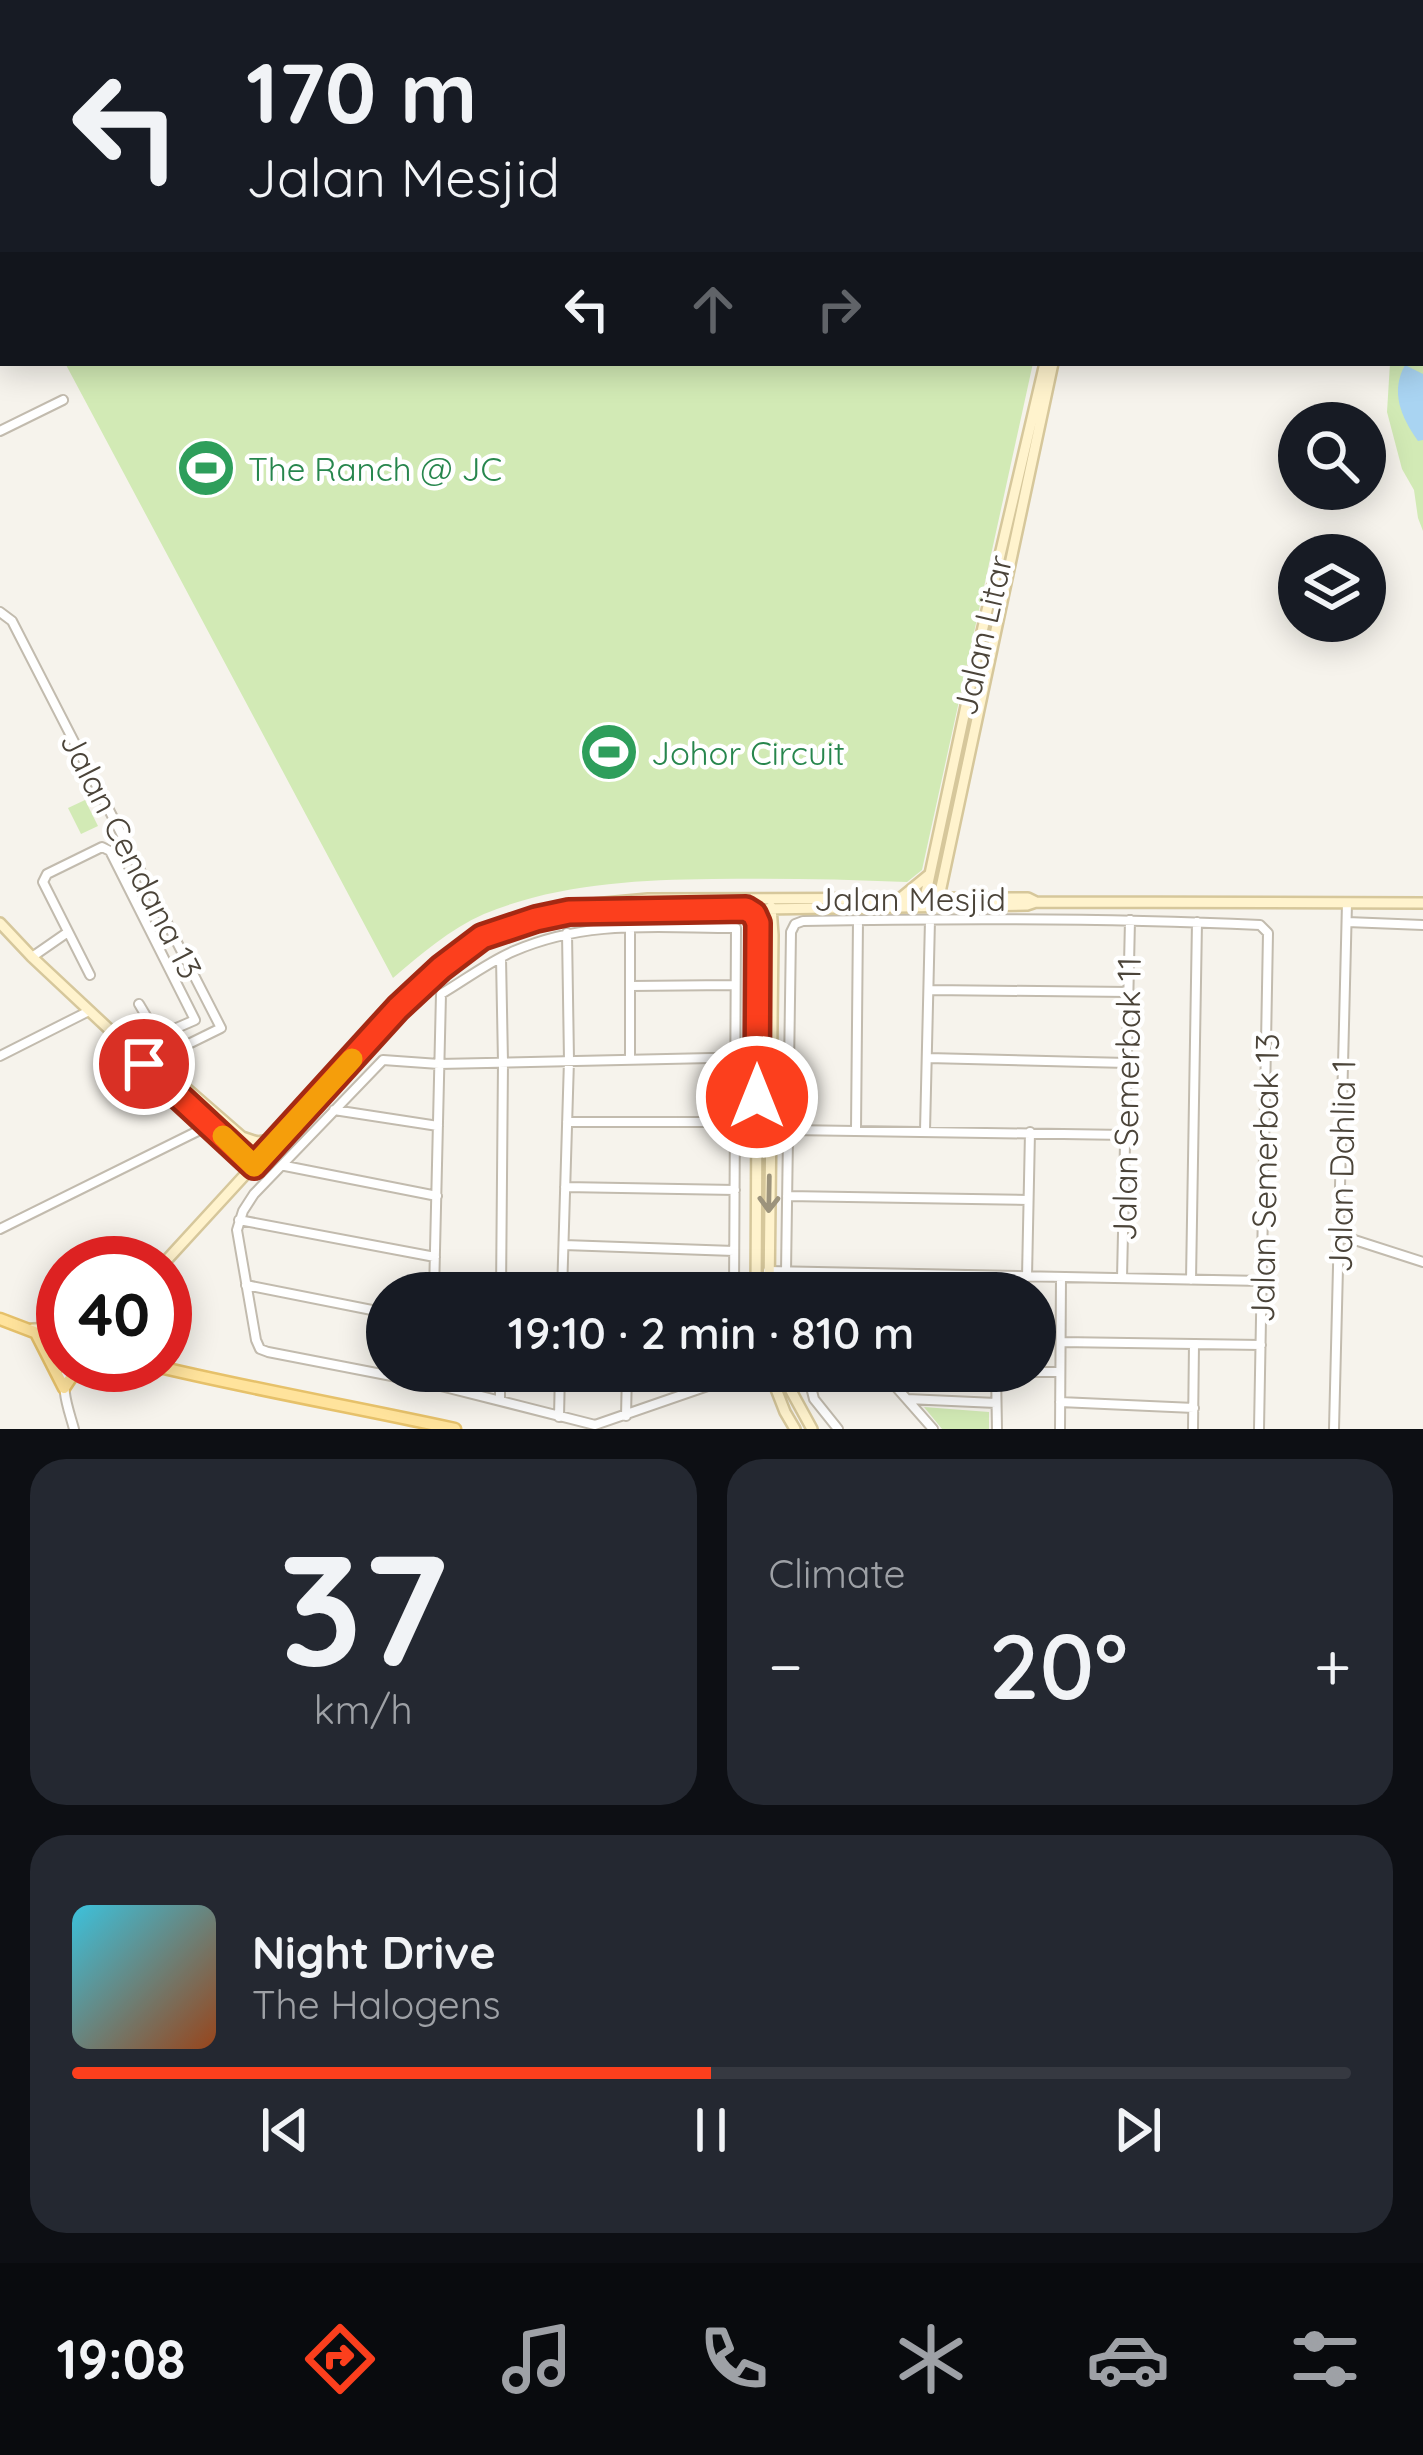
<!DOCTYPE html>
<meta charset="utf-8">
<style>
body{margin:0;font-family:Quicksand,sans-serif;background:#242831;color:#f1f3f6;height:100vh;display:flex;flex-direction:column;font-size:45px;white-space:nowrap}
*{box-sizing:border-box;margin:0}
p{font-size:39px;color:#9ea1a6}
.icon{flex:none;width:66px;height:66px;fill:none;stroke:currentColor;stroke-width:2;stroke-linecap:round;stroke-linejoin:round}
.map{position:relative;height:1429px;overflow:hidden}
.details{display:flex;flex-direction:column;gap:30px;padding:30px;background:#0d0f14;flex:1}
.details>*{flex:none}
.hud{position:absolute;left:0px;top:0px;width:1425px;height:366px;box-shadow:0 6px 30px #0003;background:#171b24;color:#f1f3f6;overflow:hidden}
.controls{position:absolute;left:1278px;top:402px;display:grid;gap:24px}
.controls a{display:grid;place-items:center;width:108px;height:108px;border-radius:50%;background:#171b24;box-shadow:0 6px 30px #0003;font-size:60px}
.speed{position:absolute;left:36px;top:1236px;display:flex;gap:24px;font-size:60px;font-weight:700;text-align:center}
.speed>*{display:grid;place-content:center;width:156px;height:156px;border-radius:50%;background:#171b24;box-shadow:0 6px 30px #0003;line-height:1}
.speed .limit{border:18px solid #d22;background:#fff;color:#111}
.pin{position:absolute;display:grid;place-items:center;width:102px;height:102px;color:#fff;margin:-51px;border:6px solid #fff;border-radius:50%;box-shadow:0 3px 12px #0007}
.me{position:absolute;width:132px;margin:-66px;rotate:0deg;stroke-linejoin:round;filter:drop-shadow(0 0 9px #0008)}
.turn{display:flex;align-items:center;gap:42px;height:252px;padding:0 48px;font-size:54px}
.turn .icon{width:156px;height:156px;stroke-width:2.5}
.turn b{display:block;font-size:84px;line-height:102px}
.lanes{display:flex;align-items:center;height:114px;padding:0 48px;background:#0003;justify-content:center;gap:60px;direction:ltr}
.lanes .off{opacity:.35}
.big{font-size:90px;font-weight:600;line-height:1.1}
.details .card{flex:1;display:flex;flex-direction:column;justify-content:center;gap:18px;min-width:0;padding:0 42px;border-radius:36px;background:#242831}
.details .dial{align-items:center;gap:0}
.dial b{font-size:156px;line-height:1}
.song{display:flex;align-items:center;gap:36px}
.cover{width:144px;height:144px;border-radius:18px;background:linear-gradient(135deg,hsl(190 70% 55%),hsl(20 70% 35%))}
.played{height:12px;border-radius:6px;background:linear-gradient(90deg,#fc3f1d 50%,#363941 50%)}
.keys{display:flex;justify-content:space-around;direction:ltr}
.heat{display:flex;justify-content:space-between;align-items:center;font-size:66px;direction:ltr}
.details .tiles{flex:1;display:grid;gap:30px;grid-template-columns:1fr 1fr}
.card:last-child{grid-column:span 2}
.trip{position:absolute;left:366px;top:1272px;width:690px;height:120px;border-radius:60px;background:#171b24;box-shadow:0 6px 30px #0003;font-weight:600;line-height:120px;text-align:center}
.dock{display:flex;height:192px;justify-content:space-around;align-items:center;background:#090b0e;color:#9ea1a6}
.dock .icon{width:84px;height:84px}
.dock .selected{color:#fc3f1d}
.dock b{font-size:54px;color:#f1f3f6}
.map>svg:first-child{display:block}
</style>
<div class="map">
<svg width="1423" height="1429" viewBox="0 0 1423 1429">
<rect width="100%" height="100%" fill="#f6f3ec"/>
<!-- green -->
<path fill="#d2eab5" d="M0,0h1090l3,3h-1090v243l-3,-6z
M1422,49h1v482l-5,-13 -4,-28 -12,-21 -15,-57 3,-49h32z
M65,363h968l-111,507 -15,12c-66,-3 -130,-4 -195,-3 -78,1 -155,5 -228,35 -34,15 -63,40 -91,64z
M85,800l13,26 -17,8 -13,-26z
M924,1407l65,5v17h-47z"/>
<!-- water -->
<path fill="#a9d4f2" d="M1405,365l18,9v66l-5,1c-17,-24 -28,-49 -13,-76z"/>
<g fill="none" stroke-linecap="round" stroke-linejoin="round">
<!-- street casing -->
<g stroke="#c2bbae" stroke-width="12">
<path id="street" d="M0,431l63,-31
M0,612l12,9 209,407 -69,34
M1347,922l76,3
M630,928v130
M32,957l36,-25
M90,975l-47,-93 4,-8 55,-27 8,4 85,169 -37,16 -19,-32
M630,986l102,-1
M930,990l199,2
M0,1056l89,-45
M928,1058l199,5
M334,1110l104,16
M567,1122h168
M790,1130l336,5
M856,1130l2,-210
M925,1131l5,-211
M285,1166l152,30
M565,1187l170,3
M787,1196l241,4
M239,1220l196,37
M0,1229l202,-100 8,-8
M1339,1235l84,27
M564,1245l170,6
M768,1271l494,10
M856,1274l4,19
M994,1276v17
M1027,1277l3,-145
M1122,1278l8,-358
M1191,1280l6,-358
M246,1285l141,28
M434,1293l7,-299c24,-14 47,-32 73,-43 74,-32 144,-23 222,-23l-2,365
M501,1293l2,-231 -2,-104
M562,1293l7,-233 -2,-127
M789,1293l-3,-20 5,-341 4,-8 8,-3c153,-3 305,-3 457,4l8,8 -9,496
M1061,1342l200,3
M69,1365c-10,22 -1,42 5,64
M751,1371l-156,54 -162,-41 -165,-32 -8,-3 -4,-9 -19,-110 6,-19 11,-17 129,-134 56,4 318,-7
M807,1371l7,28 24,30
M882,1371l51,58
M996,1372h64
M996,1372l1,57
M500,1399v-28
M907,1399l89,4
M1060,1402l134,6
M626,1416l1,-45
M559,1417l1,-46
M1060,1429l1,-152
M1193,1429l1,-85
M1334,1429l13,-526"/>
</g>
<!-- secondary casing -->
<g stroke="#d6c79b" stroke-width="14">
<path id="secondary" d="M1110,0l1,3
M1172,0l16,3
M1231,0l16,3
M1123,3v-3
M1135,3l8,-3
M1422,37h1
M1422,48h1
M902,897l28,-23
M939,897l114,-534
M924,902l57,-266 64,-273
M746,909l9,5 3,9 -2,370
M577,912l450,-7 9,-3 387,1
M0,923l32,34 222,208
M139,1055l10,1 93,81 15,5 22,-3
M164,1263l234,-255 63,-57 36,-21 97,-26 54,-5 380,-1 8,4
M769,1293l4,-358 -2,-28
M32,1329l31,-1
M769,1371l16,41 10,17
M783,1371l6,16 23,42"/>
</g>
<!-- primary casing -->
<g stroke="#e6c16a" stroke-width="15">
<path id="primary" d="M0,1319l63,24
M36,1333l28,55 8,-12 21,-11
M151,1365c100,24 203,42 304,64"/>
</g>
<!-- street -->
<use href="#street" stroke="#fff" stroke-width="8"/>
<!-- secondary -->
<use href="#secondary" stroke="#fff3cd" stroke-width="9"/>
<!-- primary -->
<use href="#primary" stroke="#ffe39c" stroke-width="10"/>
</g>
<!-- one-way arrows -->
<defs><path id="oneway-shaft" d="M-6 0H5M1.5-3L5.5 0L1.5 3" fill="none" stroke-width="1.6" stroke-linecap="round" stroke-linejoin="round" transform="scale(3)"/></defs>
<use stroke="#9c937c" href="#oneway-shaft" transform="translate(769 1194) rotate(91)"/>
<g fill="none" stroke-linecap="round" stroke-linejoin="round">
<!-- route casing -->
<g stroke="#a42913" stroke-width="30">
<path id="route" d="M144,1064l110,102 144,-158 43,-40 41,-31 54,-18 33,-7 177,-3 8,5 4,9 -1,174"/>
</g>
<!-- route -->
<use href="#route" stroke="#fc3f1d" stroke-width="21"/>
<!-- slow -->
<path stroke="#f59e0b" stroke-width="21" d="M223,1136l31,30 98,-107"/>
</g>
<!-- icons -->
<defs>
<g id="stadium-disc" transform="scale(3)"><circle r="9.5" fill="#2e9e5b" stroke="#fff"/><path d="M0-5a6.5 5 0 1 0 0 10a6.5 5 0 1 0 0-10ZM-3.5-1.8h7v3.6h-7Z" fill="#fff"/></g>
</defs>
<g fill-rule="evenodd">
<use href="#stadium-disc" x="206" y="468"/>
<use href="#stadium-disc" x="609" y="752"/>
</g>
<g text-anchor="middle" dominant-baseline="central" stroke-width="9" stroke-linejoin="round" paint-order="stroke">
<!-- leisure labels -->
<g font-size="33" fill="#27864d" stroke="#fff" text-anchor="start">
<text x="248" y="468">The Ranch @ JC</text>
<text x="651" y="752">Johor Circuit</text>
</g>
<!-- street labels -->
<g font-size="33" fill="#4b4439" stroke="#fff">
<text transform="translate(982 635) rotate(-77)">Jalan Litar</text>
<text transform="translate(132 855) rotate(63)">Jalan Cendana 13</text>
<text x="910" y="898">Jalan Mesjid</text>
<text transform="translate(1126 1099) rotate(-89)">Jalan Semerbak 11</text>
<text transform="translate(1341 1166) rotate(-89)">Jalan Dahlia 1</text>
<text transform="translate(1264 1178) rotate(-89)">Jalan Semerbak 13</text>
</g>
</g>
</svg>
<div class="controls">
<a><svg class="icon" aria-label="search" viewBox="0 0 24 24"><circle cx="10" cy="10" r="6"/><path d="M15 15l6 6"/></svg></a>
<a><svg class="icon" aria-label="layers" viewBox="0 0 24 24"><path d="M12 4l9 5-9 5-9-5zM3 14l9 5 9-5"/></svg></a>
</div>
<div class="speed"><div class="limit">40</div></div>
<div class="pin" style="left:144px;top:1064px;background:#d93025"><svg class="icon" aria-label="arrive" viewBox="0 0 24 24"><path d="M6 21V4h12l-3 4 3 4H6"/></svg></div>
<svg class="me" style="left:757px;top:1097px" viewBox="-20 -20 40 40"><circle r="17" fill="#fc3f1d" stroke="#fff" stroke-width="3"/><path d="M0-11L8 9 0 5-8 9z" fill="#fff"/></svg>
<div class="trip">19:10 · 2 min · 810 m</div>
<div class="hud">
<div class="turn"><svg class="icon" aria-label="left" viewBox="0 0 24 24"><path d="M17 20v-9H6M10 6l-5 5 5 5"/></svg><div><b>170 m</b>Jalan Mesjid</div></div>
<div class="lanes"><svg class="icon" aria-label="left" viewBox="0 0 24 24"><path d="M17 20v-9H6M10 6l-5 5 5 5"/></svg><svg class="icon off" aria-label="ahead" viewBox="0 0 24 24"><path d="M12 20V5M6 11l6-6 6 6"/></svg><svg class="icon off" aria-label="right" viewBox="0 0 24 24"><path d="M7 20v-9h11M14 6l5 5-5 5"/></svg></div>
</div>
</div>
<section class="details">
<div class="tiles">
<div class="card dial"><b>37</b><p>km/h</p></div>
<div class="card"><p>Climate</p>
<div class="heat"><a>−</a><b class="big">20°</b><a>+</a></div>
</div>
<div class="card">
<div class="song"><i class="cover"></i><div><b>Night Drive</b><p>The Halogens</p></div></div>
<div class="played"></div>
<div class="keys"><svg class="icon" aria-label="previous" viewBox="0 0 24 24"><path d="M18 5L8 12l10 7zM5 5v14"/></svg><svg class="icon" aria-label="pause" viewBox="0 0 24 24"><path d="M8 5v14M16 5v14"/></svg><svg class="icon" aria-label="next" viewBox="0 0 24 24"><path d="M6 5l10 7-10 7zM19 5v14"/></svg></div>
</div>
</div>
</section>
<nav class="dock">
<b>19:08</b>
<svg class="icon selected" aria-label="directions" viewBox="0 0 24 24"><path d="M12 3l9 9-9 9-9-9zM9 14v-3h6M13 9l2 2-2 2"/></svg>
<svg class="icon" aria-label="music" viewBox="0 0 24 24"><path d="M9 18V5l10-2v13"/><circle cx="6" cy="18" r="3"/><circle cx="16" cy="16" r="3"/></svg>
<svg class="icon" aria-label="phone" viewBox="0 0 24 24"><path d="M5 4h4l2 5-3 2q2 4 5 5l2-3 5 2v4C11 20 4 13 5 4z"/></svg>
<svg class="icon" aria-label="climate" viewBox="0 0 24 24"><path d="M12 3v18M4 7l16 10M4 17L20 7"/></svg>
<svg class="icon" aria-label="car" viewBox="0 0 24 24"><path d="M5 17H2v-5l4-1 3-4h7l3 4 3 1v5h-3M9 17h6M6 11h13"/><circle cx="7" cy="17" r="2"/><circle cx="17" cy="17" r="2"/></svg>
<svg class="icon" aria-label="filters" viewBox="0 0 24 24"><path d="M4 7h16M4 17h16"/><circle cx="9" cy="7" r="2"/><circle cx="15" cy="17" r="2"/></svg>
</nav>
